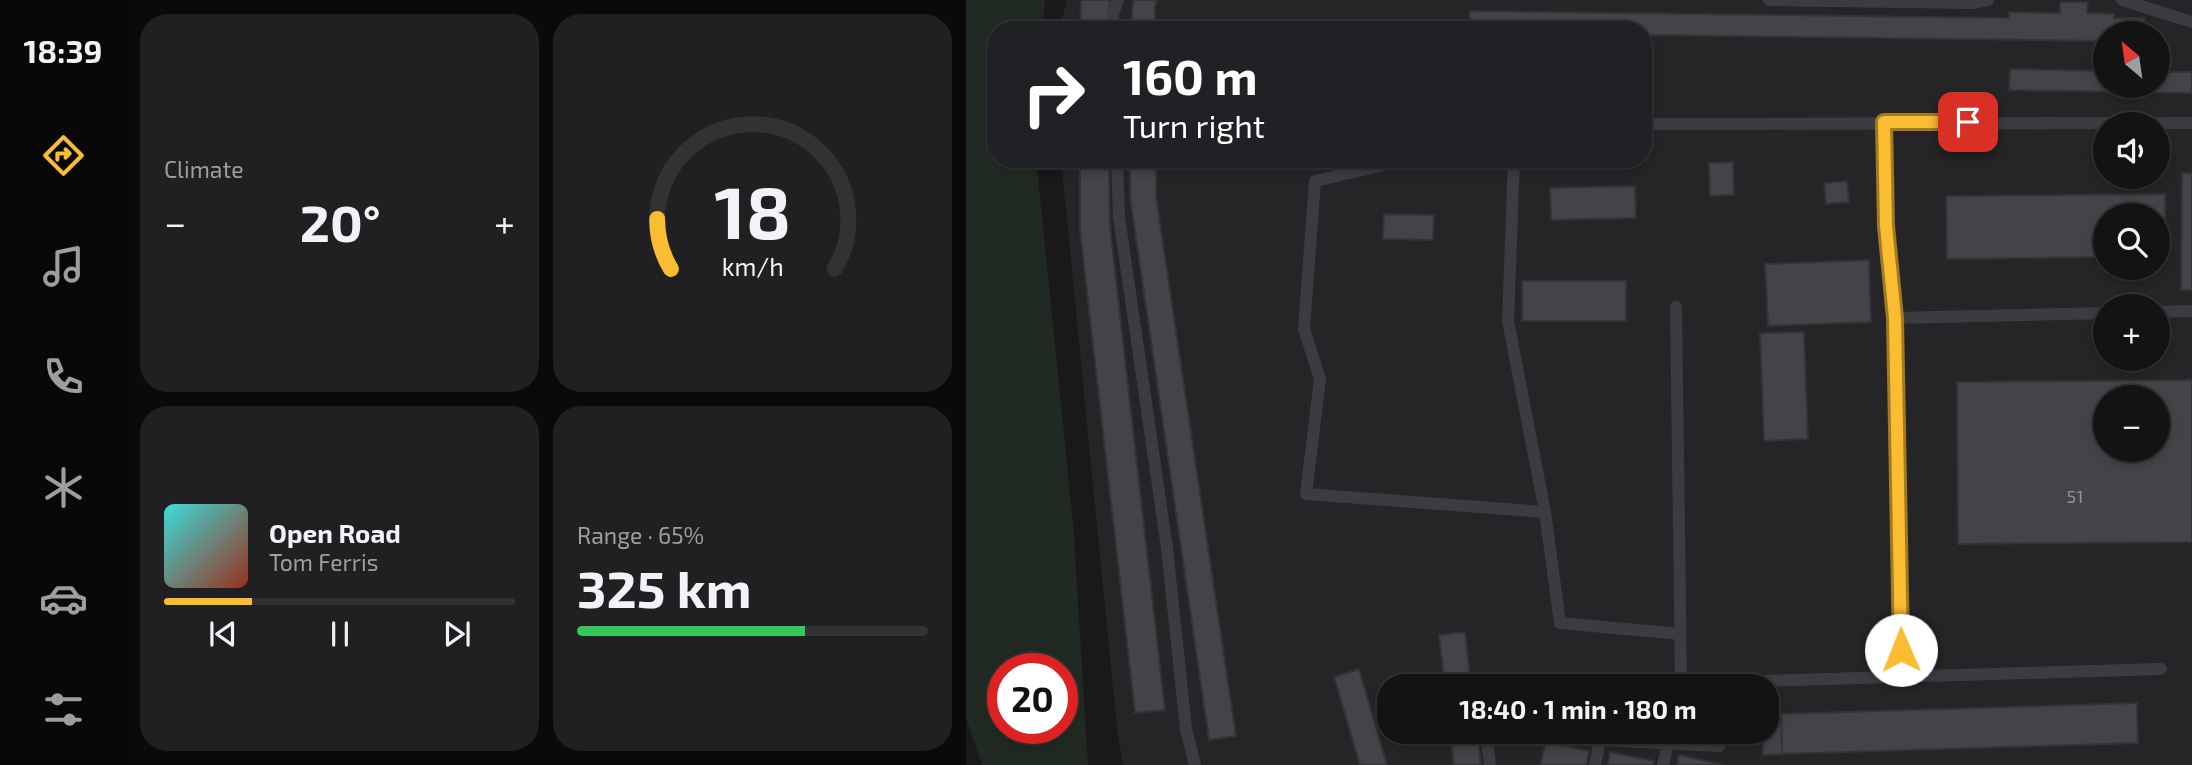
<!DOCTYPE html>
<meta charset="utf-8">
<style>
body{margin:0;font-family:"Exo 2",sans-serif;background:#202022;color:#f1f3f6;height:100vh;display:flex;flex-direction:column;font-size:26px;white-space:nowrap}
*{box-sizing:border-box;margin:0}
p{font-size:23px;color:#9d9ea0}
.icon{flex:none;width:38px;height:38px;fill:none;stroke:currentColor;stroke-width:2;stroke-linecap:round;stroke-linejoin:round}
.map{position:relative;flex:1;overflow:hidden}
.details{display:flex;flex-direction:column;gap:14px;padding:14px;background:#0a0a0b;width:840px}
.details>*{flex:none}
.hud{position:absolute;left:21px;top:21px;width:665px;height:147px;border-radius:28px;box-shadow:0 4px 10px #0003,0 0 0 2px #323234;background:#202124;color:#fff;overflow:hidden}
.needle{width:46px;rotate:331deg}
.tools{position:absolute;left:1127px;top:21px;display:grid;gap:14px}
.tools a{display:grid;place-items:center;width:77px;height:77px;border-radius:50%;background:#131314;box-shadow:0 4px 10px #0003,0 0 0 2px #323234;font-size:35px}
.speed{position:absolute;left:21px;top:653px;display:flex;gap:14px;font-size:35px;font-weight:700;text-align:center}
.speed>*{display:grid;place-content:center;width:91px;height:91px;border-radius:50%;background:#131314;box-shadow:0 4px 10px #0003,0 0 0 2px #323234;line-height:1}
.speed .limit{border:10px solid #d22;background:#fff;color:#111}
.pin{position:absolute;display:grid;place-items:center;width:60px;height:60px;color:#fff;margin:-30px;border-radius:14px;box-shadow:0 4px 10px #0006}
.me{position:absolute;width:77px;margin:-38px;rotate:359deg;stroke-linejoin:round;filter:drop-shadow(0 0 5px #0008)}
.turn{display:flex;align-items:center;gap:24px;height:147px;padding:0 21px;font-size:32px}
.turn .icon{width:91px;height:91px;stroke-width:2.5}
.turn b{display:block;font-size:49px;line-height:60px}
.big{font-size:52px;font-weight:700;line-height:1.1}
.details .widget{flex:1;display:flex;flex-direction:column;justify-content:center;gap:10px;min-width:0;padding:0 24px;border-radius:28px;background:#202022}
.details .dial{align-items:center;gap:0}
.dial svg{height:182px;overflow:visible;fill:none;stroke:#323234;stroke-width:7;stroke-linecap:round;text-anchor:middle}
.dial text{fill:#f1f3f6;stroke:none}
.song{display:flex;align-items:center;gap:21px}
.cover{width:84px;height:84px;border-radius:10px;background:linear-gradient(135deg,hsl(180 70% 55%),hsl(10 70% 35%))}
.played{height:7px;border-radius:4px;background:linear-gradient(90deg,#fabc31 25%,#323234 25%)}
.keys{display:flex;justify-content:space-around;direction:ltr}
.heat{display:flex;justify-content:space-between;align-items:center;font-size:38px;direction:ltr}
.charge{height:10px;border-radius:5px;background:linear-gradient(90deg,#34c759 65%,#323234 0)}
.details .tiles{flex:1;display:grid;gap:14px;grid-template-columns:repeat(2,1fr)}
.trip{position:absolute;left:411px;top:674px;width:402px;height:70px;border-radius:28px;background:#131314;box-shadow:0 4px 10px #0003,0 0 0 2px #323234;font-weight:700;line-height:70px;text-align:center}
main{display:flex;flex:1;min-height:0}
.dock{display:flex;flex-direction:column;width:126px;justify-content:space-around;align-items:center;background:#080808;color:#9d9ea0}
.dock .icon{width:49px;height:49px}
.dock .selected{color:#fabc31}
.dock b{font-size:32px;color:#f1f3f6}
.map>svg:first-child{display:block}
</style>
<main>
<nav class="dock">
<b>18:39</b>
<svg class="icon selected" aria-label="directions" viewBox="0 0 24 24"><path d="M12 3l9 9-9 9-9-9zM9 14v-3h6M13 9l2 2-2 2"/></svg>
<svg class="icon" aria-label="music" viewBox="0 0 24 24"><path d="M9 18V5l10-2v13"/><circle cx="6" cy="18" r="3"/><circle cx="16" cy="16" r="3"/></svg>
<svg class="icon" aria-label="phone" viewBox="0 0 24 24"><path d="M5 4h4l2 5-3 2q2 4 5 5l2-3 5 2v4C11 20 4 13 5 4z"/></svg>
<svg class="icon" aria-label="climate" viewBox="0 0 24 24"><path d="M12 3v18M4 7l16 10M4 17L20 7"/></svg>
<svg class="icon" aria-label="car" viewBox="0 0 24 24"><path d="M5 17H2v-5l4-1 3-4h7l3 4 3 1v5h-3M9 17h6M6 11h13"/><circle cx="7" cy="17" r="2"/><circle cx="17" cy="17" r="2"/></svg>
<svg class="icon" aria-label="filters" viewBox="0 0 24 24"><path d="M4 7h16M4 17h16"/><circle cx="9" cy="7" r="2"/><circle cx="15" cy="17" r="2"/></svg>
</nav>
<section class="details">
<div class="tiles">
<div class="widget"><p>Climate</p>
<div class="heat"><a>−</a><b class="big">20°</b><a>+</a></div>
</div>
<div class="widget dial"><svg viewBox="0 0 100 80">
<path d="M14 69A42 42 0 1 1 86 69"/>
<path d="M14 69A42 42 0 0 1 8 47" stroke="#fabc31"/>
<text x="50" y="56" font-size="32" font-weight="700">18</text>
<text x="50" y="72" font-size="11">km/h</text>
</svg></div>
<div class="widget">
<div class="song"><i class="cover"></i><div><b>Open Road</b><p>Tom Ferris</p></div></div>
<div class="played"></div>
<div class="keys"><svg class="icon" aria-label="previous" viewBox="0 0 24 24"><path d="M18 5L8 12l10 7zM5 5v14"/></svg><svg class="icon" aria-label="pause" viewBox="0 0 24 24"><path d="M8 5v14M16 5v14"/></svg><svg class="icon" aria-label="next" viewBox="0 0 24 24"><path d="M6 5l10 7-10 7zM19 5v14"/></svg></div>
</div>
<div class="widget"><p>Range · 65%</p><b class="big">325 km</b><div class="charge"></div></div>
</div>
</section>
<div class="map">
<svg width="1226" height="765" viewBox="0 0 1226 765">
<rect width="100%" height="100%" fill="#19191b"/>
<!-- built -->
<path fill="#252528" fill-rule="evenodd" d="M101,0h1125v765h-1069l-6,-36 -56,-570h582v-129h-584zM1139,33h53v53h-53zM1139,124h53v53h-53zM1139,215h53v53h-53zM1139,306h53v53h-53zM1139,397h53v53h-53zM424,686h378v46h-378z"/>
<!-- green -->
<path fill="#202a22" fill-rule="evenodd" d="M0,0h79l-3,30h-46v129h40l37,363 15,243h-106l-16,-47zM96,668v60h-59v-60z"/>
<!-- building -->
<path fill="#434448" stroke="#333337" stroke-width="2" fill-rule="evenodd" d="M115,0h29l-1,30h-29z
M167,0h24l-2,7v23h-24z
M1094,2h28l-1,11 27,1v4h30v15h-39v8l-462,-6v-5h-174l1,-19 539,7v-6l51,1z
M1044,69l95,2v15h53v-14h34v21l-183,-3z
M114,159h29l1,68 55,483 -30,3 -55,-482z
M164,159h26v37l80,540 -27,4 -79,-543z
M767,162l1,33 -24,1 -1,-33z
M1216,173h10v117h-11z
M881,181l2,21 -23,2 -2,-21z
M669,186l1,32 -85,2 -1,-32z
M1199,194l1,62h-8v-41h-53v42l-158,2 -1,-63z
M418,214l50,1 -1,25 -50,-1z
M903,260l2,62 -103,4 -3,-62z
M556,281h104v40h-104z
M838,332l4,107 -44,2 -4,-108z
M1226,380v162l-234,2 -1,-162zM1139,397h53v53h-53z
M499,632l6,54h-26l-6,-51z
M393,669l28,96h-27l-26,-88z
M1171,703l1,40 -356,11 -1,-40z
M802,714h13l1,40 -19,1v-23h5z
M484,732h27l4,33h-27z
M580,742l43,9 -3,14h-46z
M644,752l44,9 -1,4h-45z
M713,755l45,10h-47z"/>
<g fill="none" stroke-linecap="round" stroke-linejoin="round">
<!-- service -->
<path stroke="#3b3c42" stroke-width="12" d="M803,0l205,3 14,-3
M1156,0l70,22
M148,30l-1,-16 5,-14
M918,122l2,104 9,92 7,360
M677,124l549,-1
M151,159l2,58 48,331 19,181 9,36
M443,159l-94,22 -11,148 16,50 -14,115 239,18
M548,159l-6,162 37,191 15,111 120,11
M710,307l5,373 47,2 433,-13
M1192,312l34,-1
M929,318l210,-5
M520,732l4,33
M520,734l233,12
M629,765l5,-25
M697,765l5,-21"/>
</g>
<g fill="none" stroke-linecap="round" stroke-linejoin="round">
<!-- route casing -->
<g stroke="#a27a20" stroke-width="18">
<path id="route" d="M935,650l-6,-332 -9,-92 -2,-104h84"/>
</g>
<!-- route -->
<use href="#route" stroke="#fabc31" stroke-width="12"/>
</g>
<g text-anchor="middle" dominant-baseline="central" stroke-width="7" stroke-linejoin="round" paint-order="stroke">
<!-- number labels -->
<g font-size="18" fill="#91949e">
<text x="1109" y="496">51</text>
</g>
</g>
</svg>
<div class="tools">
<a><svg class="needle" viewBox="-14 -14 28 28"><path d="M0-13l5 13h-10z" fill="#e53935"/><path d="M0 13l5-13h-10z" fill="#9d9ea0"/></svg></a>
<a><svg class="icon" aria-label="sound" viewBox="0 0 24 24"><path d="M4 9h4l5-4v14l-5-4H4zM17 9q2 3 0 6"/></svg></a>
<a><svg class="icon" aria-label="search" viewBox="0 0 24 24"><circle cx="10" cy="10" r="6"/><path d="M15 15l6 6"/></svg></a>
<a>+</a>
<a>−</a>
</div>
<div class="speed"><div class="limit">20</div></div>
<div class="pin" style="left:1002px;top:122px;background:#d93025"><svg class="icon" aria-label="arrive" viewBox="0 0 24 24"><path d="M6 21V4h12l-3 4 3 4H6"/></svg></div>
<svg class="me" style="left:935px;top:650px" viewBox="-20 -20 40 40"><circle r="19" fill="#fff"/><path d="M0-13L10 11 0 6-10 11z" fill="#fabc31"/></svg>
<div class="trip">18:40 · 1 min · 180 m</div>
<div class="hud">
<div class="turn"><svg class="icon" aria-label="right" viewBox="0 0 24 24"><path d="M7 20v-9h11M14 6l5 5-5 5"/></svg><div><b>160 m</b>Turn right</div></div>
</div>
</div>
</main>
